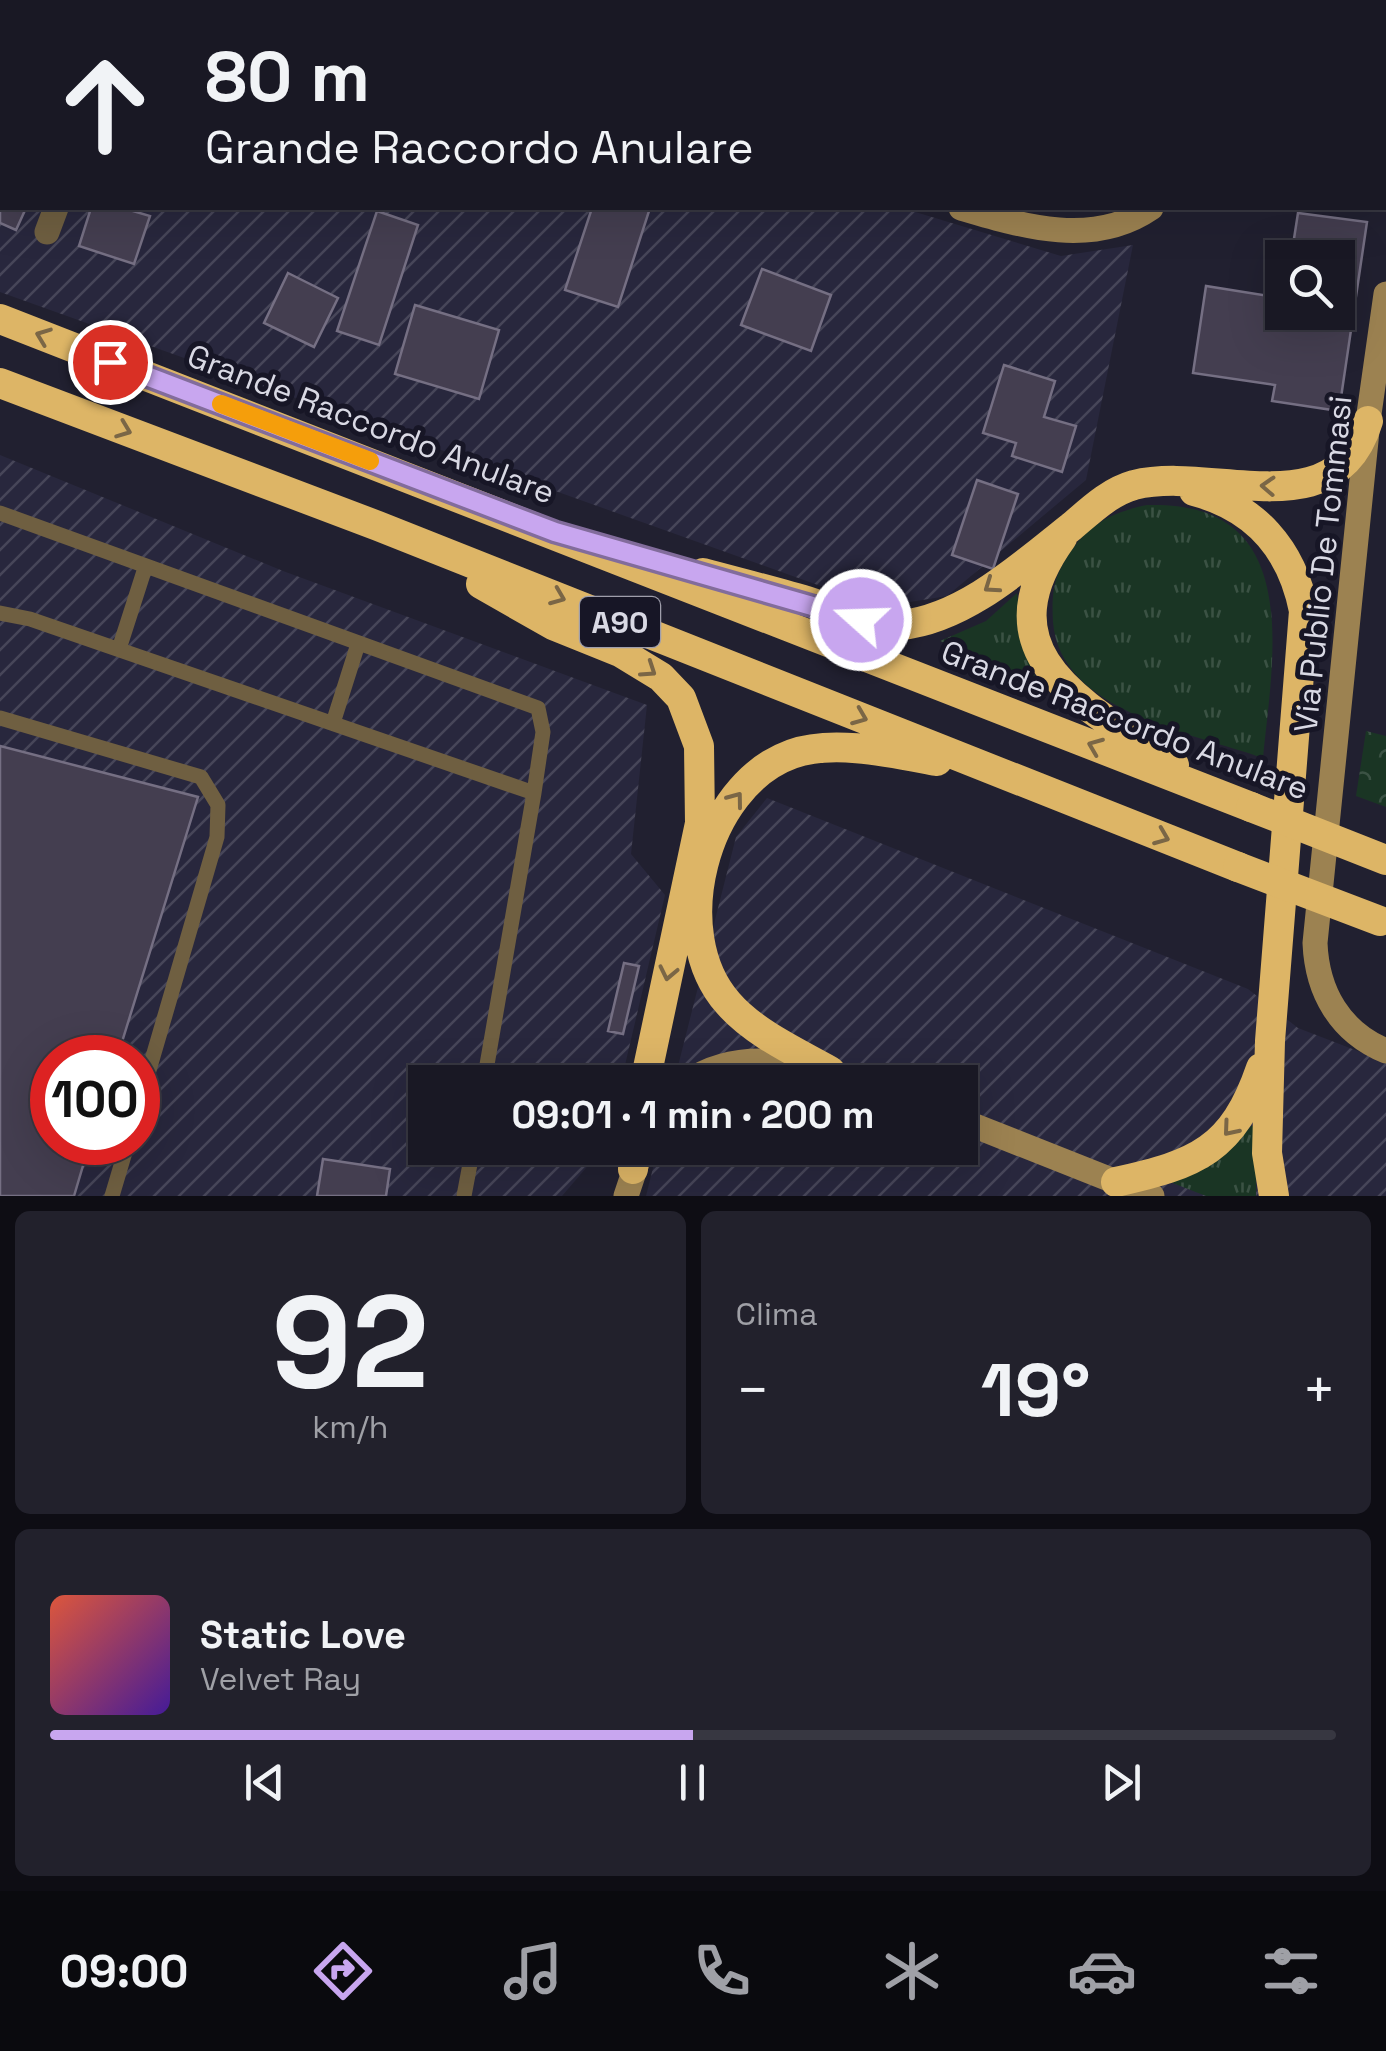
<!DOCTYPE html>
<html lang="it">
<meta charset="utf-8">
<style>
body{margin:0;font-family:"Space Grotesk",sans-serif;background:#22212c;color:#f1f3f6;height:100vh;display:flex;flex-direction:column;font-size:38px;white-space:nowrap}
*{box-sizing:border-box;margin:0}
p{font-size:32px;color:#9fa0a6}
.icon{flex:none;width:55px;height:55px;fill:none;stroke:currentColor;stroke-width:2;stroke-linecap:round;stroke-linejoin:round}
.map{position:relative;height:1196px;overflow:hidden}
.side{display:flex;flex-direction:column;gap:15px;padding:15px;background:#0e0d14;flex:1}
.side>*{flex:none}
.banner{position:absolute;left:0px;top:0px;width:1388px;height:210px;box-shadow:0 10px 40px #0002,0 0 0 2px #373741;background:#191824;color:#f1f3f6;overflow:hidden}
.controls{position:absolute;left:1265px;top:240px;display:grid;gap:20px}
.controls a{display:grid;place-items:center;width:90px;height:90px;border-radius:0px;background:#191824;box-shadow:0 10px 40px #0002,0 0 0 2px #373741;font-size:50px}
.speed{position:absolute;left:30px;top:1035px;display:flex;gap:20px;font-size:50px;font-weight:700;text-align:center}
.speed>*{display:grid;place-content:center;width:130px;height:130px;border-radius:50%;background:#191824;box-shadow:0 10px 40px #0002,0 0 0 2px #373741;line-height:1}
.speed .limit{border:15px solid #d22;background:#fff;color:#111}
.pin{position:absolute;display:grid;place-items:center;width:85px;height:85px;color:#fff;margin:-42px;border:5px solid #fff;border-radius:50%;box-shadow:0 2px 10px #0007}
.me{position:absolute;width:110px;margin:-55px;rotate:290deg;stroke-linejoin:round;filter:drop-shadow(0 0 8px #0008)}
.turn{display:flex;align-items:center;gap:35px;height:210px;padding:0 40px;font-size:45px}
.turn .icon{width:130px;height:130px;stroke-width:2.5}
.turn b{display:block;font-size:70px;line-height:85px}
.big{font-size:75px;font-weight:600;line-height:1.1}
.side .tile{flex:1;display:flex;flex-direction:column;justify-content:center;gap:15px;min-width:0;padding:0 35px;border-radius:15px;background:#22212c}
.side .dial{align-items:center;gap:0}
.dial b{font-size:130px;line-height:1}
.song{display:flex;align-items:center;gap:30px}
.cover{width:120px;height:120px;border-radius:15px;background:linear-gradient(135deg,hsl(10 70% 55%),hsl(260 70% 35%))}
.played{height:10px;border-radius:5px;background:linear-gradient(90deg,#c8a6ef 50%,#373741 50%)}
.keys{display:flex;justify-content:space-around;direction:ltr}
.heat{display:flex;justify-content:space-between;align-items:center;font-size:55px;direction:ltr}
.side .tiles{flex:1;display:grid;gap:15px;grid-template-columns:1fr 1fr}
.tile:last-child{grid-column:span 2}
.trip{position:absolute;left:408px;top:1065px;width:570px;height:100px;border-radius:0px;background:#191824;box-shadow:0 10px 40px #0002,0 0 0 2px #373741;font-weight:600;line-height:100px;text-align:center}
.tab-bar{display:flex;height:160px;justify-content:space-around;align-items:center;background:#0a0a0e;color:#9fa0a6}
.tab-bar .icon{width:70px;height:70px}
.tab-bar .current{color:#c8a6ef}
.tab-bar b{font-size:45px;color:#f1f3f6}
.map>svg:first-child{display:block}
</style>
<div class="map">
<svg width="1386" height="1196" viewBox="0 0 1386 1196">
<defs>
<pattern id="industrial-furrows" width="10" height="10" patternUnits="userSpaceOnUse" patternTransform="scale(2.5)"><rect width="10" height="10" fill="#28273d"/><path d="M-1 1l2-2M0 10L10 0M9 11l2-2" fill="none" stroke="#474659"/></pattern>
<pattern id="grass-tufts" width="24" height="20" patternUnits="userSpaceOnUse" patternTransform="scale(2.5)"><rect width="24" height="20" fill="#1a3524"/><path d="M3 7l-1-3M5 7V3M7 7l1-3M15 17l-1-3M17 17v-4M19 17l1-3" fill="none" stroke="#3b5244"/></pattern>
<pattern id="park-crowns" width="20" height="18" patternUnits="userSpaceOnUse" patternTransform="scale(2.5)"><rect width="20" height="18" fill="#1a3524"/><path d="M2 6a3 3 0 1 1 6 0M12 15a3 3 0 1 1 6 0" fill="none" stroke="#3b5244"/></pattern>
</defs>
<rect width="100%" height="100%" fill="#212030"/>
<!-- industrial -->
<path fill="url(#industrial-furrows)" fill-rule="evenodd" d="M0,0l324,2h-322v206h900l159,48 72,-11 -47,235 -139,116 -68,11 -879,-315z
M0,455l283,116 364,134 -16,149 34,41 -44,187h-196v66h178l-41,48h-562zM52,1058h86v84h-86z
M767,798l481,191 50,39 88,34v134h-740l12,-48h302v-66h-286l62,-245z"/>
<!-- grass -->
<path fill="url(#grass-tufts)" d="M1147,505c158,-5 126,150 116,253 -70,-25 -203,-46 -210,-136 -1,-17 -1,-37 7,-52 20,-39 43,-56 87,-65z
M1017,593l7,55 14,36 -98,-43 46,-20z
M1251,1126h5v70h-50l-36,-14 63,-36z"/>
<!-- park -->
<path fill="url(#park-crowns)" d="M1366,731l20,5v71l-30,-11z"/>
<!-- building -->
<path fill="#443e50" stroke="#756f83" stroke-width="2.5" d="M158,0h85l-86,2z
M487,0h78l4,2h-78z
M1009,0h80v2h-82z
M1189,0h65l2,2h-67z
M0,170l2,38h24l-10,22 -16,-7z
M91,208h32l27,8 -16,48 -55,-18z
M592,208h58l-32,99 -53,-17z
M377,211l41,14 -39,120 -42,-14z
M1298,213l69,9 -28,189 -67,-10 3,-16 -82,-12 13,-87 76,12v14h56v-54h-47z
M762,269l69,26 -20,56 -70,-26z
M288,273l50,25 -24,49 -50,-24z
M415,305l84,25 -20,69 -84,-25z
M1004,365l51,16 -11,36 32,9 -14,46 -50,-16 4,-13 -33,-10z
M977,480l41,14 -25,75 -41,-14z
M0,746l198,51 -81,261h-65v84h38l-16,54h-74z
M624,963l15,3 -16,68 -15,-3z
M323,1159l67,10 -4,27h-69z"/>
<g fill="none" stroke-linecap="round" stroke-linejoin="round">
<!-- lane -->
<path stroke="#6f5f41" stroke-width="15" d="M0,513l538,195 5,24 -9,61
M0,613l30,6 504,174 -50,289
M119,649l26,-81
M0,718l201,59 17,28 -1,32 -79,271
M333,723l25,-79
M112,1196l16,-54
M464,1196l9,-48"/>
<!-- street -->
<path stroke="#6f5f41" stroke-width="25" d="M131,2l1,-2
M427,2l2,-2
M697,2l3,-2
M47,232l9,-24"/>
<!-- secondary -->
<path stroke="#9c8251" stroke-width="25" d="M376,0l7,2
M1385,21l1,-1
M961,208c61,18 132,40 190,0
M1386,294l-18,127 -53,522c2,49 25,89 71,108
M688,1082c52,-36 118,-19 174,0
M960,1120l192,76
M626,1196l14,-42"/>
<!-- highway -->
<path stroke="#ddb566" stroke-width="30" d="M0,319l1251,488
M0,383l378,143 860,341
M1194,491c61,16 98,58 110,120l-34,430 -3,112 7,43
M1062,538c-86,119 29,170 112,227
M703,573c37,10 74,19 110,30 29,9 58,25 88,22 63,-6 122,-60 170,-98 19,-16 38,-35 63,-42 80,-20 201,45 234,-64
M481,584l72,41 67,27 41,25 20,21 18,48 1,77 -55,259
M830,1071c-34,-19 -76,-38 -102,-68 -62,-70 -25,-217 64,-249 41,-15 102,-1 145,7
M633,1169l2,-21
M1116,1182c81,-18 117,-32 145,-114"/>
<!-- highway-bridge -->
<path stroke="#ddb566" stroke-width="30" d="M1251,807l135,53
M1238,867l142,54"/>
</g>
<!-- one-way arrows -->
<defs><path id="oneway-chevron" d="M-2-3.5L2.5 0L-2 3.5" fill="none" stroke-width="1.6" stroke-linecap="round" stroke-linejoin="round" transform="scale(2.5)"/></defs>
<g stroke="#7a6646">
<use href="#oneway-chevron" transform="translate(43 336) rotate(-159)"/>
<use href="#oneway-chevron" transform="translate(124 430) rotate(21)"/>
<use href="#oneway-chevron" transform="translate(1268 486) rotate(-177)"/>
<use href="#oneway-chevron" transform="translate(991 586) rotate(145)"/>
<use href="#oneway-chevron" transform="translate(558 597) rotate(22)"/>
<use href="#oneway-chevron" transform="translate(649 670) rotate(34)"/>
<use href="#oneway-chevron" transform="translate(860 717) rotate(22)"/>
<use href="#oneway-chevron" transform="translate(1095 746) rotate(-158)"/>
<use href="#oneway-chevron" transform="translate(736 799) rotate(-53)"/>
<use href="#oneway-chevron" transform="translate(1162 837) rotate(22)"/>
<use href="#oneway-chevron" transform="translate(668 973) rotate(102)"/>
<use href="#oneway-chevron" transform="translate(1230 1129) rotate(130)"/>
</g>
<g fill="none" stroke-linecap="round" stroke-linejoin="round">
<!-- route casing -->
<g stroke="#826c9b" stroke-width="25">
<path id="route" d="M110,362l445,170 306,88"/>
</g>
<!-- route -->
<use href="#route" stroke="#c8a6ef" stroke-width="18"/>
<!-- slow -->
<path stroke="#f59e0b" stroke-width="18" d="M221,404l149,57"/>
</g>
<g text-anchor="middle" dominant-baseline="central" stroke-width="10" stroke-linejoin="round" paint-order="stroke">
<!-- shield labels -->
<rect fill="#171626" stroke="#9f9eab" stroke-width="2.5" x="580" y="597" width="80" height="50" rx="8"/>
<g font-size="30" font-weight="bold" fill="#d9d9e4">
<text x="620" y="622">A90</text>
</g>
<!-- street labels -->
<g font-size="32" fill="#d9d9e4" stroke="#171626">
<text transform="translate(371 424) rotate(21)">Grande Raccordo Anulare</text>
<text transform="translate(1323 564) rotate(-84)">Via Publio De Tommasi</text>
<text transform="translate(1125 720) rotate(21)">Grande Raccordo Anulare</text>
</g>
</g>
</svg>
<div class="controls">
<a><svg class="icon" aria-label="search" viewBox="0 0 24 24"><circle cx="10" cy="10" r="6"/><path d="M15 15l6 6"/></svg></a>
</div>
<div class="speed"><div class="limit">100</div></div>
<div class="pin" style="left:110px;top:362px;background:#d93025"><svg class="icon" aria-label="arrive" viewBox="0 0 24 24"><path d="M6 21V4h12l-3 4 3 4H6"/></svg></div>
<svg class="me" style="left:861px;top:620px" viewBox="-20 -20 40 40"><circle r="17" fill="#c8a6ef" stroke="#fff" stroke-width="3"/><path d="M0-11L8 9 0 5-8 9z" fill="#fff"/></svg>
<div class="trip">09:01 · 1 min · 200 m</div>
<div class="banner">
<div class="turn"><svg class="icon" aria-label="ahead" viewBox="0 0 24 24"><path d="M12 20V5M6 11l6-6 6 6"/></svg><div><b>80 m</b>Grande Raccordo Anulare</div></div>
</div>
</div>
<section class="side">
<div class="tiles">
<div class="tile dial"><b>92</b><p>km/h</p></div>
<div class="tile"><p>Clima</p>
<div class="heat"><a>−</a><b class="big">19°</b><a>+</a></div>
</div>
<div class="tile">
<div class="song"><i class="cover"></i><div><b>Static Love</b><p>Velvet Ray</p></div></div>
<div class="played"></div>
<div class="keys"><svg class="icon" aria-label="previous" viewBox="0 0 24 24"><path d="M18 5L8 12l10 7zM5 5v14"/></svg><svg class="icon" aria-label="pause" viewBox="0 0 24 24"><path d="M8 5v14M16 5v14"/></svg><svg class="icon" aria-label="next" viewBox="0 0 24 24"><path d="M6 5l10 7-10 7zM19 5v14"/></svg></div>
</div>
</div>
</section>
<nav class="tab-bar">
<b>09:00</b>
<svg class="icon current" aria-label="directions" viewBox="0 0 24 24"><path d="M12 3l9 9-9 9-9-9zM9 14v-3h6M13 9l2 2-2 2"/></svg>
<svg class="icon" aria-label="music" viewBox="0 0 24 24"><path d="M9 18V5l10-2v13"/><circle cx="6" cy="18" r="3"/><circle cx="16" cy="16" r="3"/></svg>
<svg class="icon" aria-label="phone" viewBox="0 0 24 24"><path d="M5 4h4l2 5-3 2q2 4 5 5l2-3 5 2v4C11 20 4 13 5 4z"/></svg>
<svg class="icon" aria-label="climate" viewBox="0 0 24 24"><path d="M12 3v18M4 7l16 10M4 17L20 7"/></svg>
<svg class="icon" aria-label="car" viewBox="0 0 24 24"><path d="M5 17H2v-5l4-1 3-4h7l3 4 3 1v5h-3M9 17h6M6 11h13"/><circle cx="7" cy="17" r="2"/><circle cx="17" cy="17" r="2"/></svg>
<svg class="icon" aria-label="filters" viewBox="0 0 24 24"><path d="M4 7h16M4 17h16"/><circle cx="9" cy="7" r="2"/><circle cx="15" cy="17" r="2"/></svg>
</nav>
